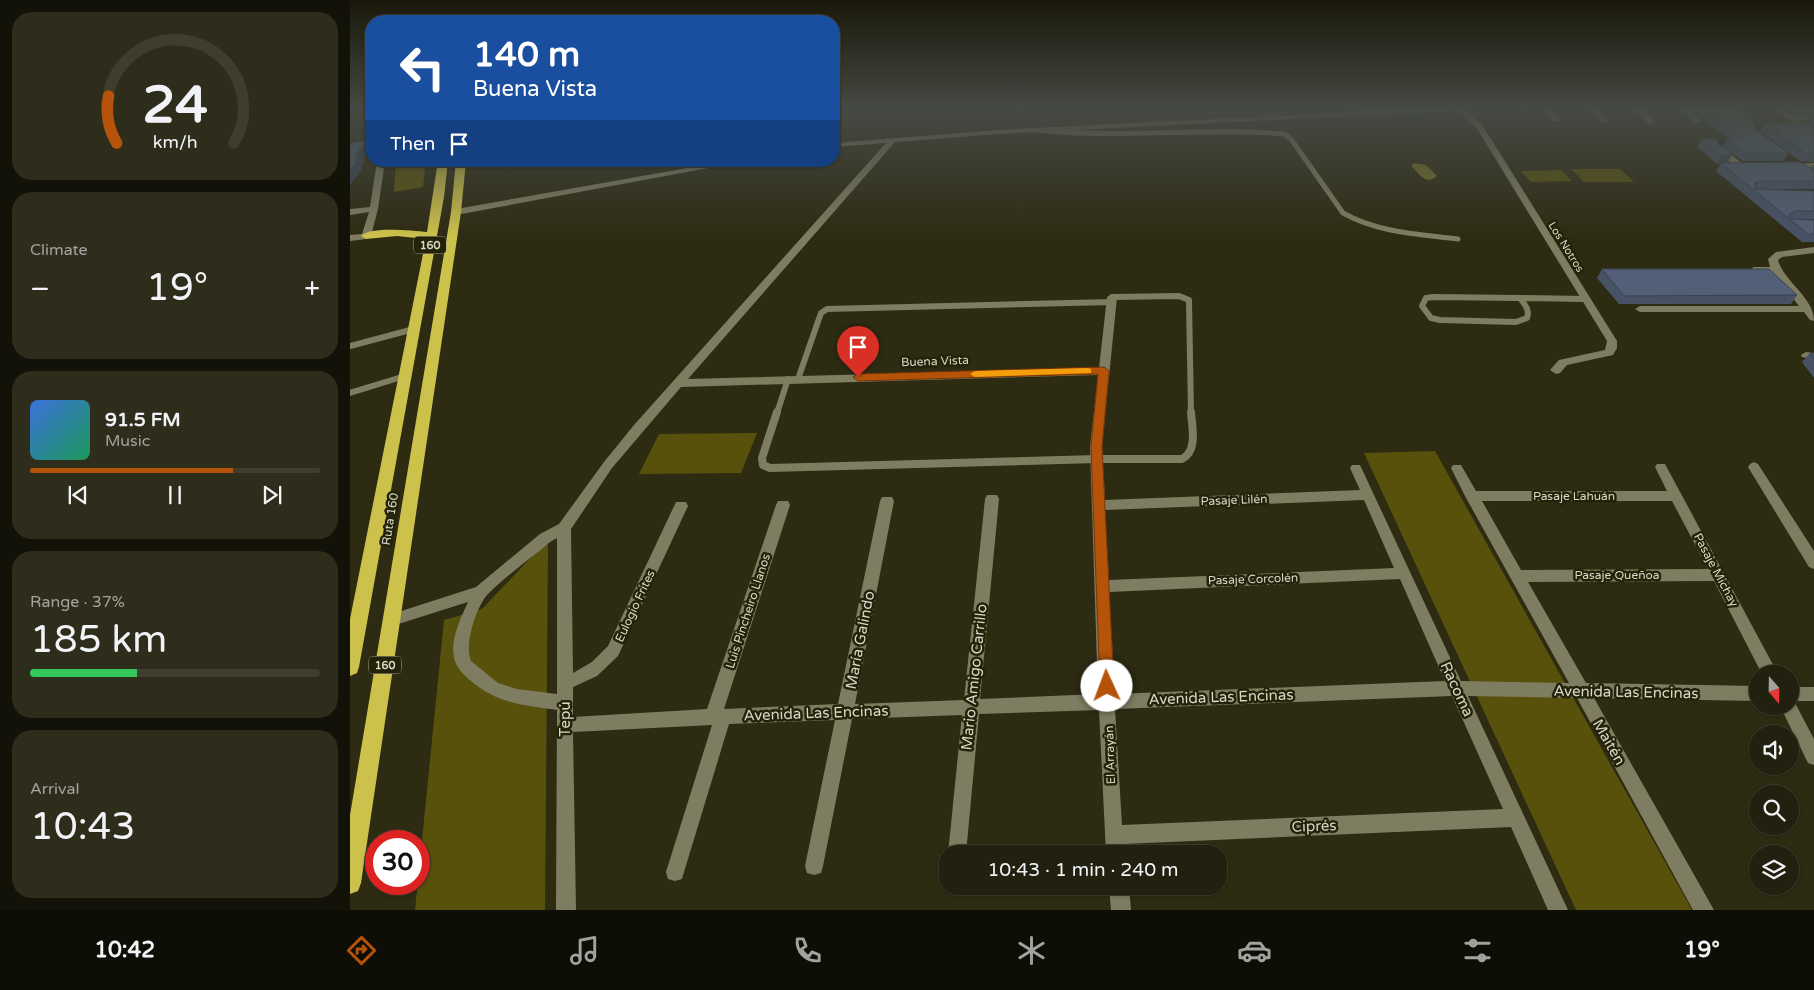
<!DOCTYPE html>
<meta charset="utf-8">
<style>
body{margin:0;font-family:"Varela Round",sans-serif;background:#2e2d1c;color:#f1f3f6;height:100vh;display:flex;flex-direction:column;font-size:19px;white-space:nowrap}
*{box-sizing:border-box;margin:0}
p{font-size:16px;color:#a2a39e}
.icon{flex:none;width:28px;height:28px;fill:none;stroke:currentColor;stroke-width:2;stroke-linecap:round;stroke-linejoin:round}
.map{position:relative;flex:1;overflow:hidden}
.panel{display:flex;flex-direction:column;gap:12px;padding:12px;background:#131208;width:350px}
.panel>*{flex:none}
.banner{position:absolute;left:15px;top:15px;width:475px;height:152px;border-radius:20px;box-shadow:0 1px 4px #0004,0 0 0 1px #3f3e2e;background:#1a4fa0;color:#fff;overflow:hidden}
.needle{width:32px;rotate:160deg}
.controls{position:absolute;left:1399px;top:665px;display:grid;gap:10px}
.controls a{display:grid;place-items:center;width:50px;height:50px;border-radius:50%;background:#22200e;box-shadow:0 1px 4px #0004,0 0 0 1px #3f3e2e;font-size:25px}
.speed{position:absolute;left:15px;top:830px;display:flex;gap:10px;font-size:25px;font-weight:700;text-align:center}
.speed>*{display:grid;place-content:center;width:65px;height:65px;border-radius:50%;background:#22200e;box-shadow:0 1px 4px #0004,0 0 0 1px #3f3e2e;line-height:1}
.speed .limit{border:8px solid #d22;background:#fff;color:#111}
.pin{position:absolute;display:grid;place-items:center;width:42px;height:42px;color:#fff;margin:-51px -21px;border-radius:50% 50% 50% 0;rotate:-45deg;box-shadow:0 0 5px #0007}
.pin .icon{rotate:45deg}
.me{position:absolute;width:55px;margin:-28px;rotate:358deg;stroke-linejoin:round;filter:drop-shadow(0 0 4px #0008)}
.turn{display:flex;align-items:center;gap:18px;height:105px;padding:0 25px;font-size:22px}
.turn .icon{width:65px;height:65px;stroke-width:2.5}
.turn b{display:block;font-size:35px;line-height:42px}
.then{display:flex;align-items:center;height:48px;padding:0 25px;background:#0003;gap:10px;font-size:19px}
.big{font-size:38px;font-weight:600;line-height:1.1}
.panel .widget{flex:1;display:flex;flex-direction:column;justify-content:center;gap:8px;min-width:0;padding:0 18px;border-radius:20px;background:#2e2d1c}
.panel .dial{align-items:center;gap:0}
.dial svg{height:130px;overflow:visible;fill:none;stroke:#3f3e2e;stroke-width:7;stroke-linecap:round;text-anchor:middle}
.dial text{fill:#f1f3f6;stroke:none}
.song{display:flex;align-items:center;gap:15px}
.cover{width:60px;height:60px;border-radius:8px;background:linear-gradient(135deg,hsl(220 70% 55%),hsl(150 70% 35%))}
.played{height:5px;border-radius:2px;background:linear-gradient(90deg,#b45309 70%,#3f3e2e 70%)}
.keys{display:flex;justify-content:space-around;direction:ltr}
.heat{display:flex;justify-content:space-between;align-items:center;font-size:28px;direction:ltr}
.charge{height:8px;border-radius:4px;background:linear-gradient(90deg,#34c759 37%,#3f3e2e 0)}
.trip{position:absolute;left:589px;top:845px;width:288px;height:50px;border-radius:20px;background:#22200e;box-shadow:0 1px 4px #0004,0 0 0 1px #3f3e2e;font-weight:600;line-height:50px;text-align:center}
.tabs{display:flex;height:80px;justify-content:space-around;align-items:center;background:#0e0d06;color:#a2a39e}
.tabs .icon{width:35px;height:35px}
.tabs .active{color:#b45309}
.tabs b{font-size:22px;color:#f1f3f6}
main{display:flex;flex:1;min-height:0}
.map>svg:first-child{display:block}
</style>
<main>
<section class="panel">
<div class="widget dial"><svg viewBox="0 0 100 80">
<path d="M14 69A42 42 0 1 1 86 69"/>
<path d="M14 69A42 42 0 0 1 9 40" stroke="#b45309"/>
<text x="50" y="56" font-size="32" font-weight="700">24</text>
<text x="50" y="72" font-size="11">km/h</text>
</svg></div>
<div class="widget"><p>Climate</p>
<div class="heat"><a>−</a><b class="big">19°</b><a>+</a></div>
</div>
<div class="widget">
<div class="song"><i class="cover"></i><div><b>91.5 FM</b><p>Music</p></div></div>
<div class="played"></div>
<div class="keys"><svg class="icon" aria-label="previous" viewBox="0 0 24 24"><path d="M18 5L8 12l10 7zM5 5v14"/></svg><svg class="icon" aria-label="pause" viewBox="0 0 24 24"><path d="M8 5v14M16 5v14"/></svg><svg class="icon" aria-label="next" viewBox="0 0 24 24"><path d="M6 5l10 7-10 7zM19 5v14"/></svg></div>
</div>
<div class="widget"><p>Range · 37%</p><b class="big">185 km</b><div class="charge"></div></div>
<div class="widget"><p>Arrival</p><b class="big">10:43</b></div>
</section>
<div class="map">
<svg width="1464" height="910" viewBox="0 0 1464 910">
<rect width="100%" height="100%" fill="#2e2b13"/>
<!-- green -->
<path fill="#58510c" d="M46,161h30l-3,26 -29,5z
M1221,169h49l14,13h-50z
M1211,170l11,11 -41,1 -10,-11z
M407,433l-16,40 -102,1 20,-40z
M1085,451l257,459h-116l-212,-457z
M198,544l-3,366h-130l29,-290 38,-11 59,-62z"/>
<!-- water -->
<path fill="#777029" d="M1064,163l12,2 11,11c-12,10 -18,-3 -26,-10z"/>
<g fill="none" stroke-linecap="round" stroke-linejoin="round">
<!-- service-far2 -->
<path stroke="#7f7d61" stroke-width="5" d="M689,130c82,9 164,-3 246,4l6,5 52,74c36,20 75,21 115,26"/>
<!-- service-far1 -->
<path stroke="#7f7d61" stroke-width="6" d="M762,297l67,-1 10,4 2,113
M1083,297l87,1c5,7 10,12 7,20l-11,4 -76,-2 -9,-2 -9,-12 4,-8z
M1170,298l65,1
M0,346l64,-17
M448,379l23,-66 6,-4 285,-7
M0,393l55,-17
M427,413l11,-34"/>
<!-- service -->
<path stroke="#7f7d61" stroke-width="8" d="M427,412l-15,46 1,7 7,3 327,-9h85c16,-8 10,-32 9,-47"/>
<!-- minor -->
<path fill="#7f7d61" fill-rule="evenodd" d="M1055,109h50l-3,2 -455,23 -102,8 -207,237 411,-11 8,-71 5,-3 4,1 1,2 -15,150 3,53 255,-10 -10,-22 2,-3h8l101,216 108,2 -104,-187 -14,-28 2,-3h8l15,26h191l-12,-24 2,-3h8l113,210h-16l-48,-93 -186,1 58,101 172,3v15l-164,-3 120,212h-21l-116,-212 -109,-2 100,214h-20l-37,-83 -387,17v10h-18l-7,-144 -120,4 -13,140h-18l14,-139 -110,4 -29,147 -2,7 -7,2 -7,-2 -2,-7 30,-146 -106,4 -45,148 -2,7 -7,2 -7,-2 -2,-7 46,-147 -139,7 3,178h-20l1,-200c-33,-5 -59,-6 -86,-29 -8,-7 -15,-13 -17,-24 -4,-18 7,-39 14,-55l-76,24 -5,-1 -3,-5 3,-5 5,-1 84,-27 64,-53 19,-10 45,-62 30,-37 252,-282 -52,4v-4l163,-13zM748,375l-8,72 8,247 -118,5 19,-200 -2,-4h-10l-2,4 -21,201 -109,4 39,-203 -2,-4h-10l-2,4 -42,203 -114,5 66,-204 -2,-4h-10l-2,4 -69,204 -134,8v-30l24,-11 21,-20 70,-150 -2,-4h-10l-68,144 -16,16 -19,11 -2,-144 41,-61 69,-81zM1014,500l30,68 -285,12 -4,-70zM1132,501h190l36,68 -187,1zM207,538v156l-40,-5 -19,-6 -27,-22c-7,-16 5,-53 16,-66 19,-19 43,-36 63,-53zM1050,579l45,102 -330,13 -6,-102zM1102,696l51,113 -381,16 -7,-116z
M1106,109h8l19,17 134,215v7l-4,7 -46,10 -7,8 -4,1 -6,-4 9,-10 46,-10 2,-9 -131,-214z
M1193,109h7l11,11 -7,2z
M1239,109h7l13,12 -7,2z
M1284,109h8l14,13 -7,2z
M1330,109h8l14,12 -7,2z
M1424,109h8l10,7h22v4h-15l15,11v5z
M21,140v4l-21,4v-4z
M1365,146h6l22,18v4h-6l-22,-18z
M27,161h8l-7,48 -7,27 -5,3 -16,2v-6l12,-1 7,-22 -19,3v-6l20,-2z
M377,161h19l-290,54 -4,-3 4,-3z
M1464,163v4l-25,1 -4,-2 4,-2z
M1464,247v6l-32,4 -4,3c6,22 36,37 36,61l-4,-1 -6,-8h-164l-5,-3 5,-3h159l-26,-33h-19l-5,-3 5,-3h16l-2,-8 8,-7z
M1456,352l8,1v6l-12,-2 -1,-2z
M1404,462l4,2 56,87v18l-5,-2 -61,-100 2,-3z
M1440,687h24v14h-20l20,38v26l-6,-2 -28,-57h10z
M759,886h20l2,24h-20z"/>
<!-- motorway -->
<path fill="#ccc14b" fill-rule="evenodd" d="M88,161h10l-4,36 -85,470 -2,6 -7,3v-57l76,-380 -29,-3 -31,3 -5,-3c10,-10 51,-5 66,-4z
M106,161h10l-5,51 -100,671 -3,8 -8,3v-79l101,-603z"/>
</g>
<!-- wall -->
<path fill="#475265" d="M1346,109h40l19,20 33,24 -5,8h-40l-21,-14 5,-8h2l-35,-27z
M1442,109h22v17l-6,-4 5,-7 -16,-1 -6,-4z
M1415,123l49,4v35l-14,-1 -40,-30z
M1351,139l17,5 14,10 -5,8 -6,1 90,5 3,-4v25h-59l59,2v28h-18l18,1v22h-12l-86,-71 5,-8 -4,1 -20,-17z
M1252,269l195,26 -6,9h-172l-22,-26z
M1460,353l4,1v24l-12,-16z"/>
<!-- shaded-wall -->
<path fill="#394253" d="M17,140l4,6v3l-8,10 2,3 -4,5 1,2 -12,16v-15l4,-9 1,-6z
M1382,154l-5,8 -10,2 5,-8z
M1409,181l-5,8 1,-6z"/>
<!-- building -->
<path fill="#525f76" stroke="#394253" d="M1354,109h32l18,13 1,7 33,24h-41l-20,-14h16z
M1415,123h43l6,4v27l-9,-1z
M1351,139h16l1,5 14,10 -10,2z
M17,140l-12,15 5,-1 -6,7h3l-7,9v-27z
M1450,162l14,8v11h-55l-4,2v6l59,2v20h-19l-6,4 1,4 24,1v14h-6l-87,-71z
M1252,269h167l28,26 -173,1z
M1460,353l4,1v5z"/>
<!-- sky -->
<linearGradient id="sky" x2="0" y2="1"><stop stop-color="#19180a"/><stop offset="0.46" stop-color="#464a44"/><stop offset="1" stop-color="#464a44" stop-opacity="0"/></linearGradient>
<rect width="1464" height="237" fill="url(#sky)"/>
<!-- route -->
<path fill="#b45309" stroke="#753606" d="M754,367l5,4 -7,76 12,239 -2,5 -5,2 -5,-2 -2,-5 -9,-239 7,-73 -240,7 -5,-4 5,-3z"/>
<!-- slow -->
<path fill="#f59e0b" d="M738,368l3,1v4l-116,4 -5,-3 5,-3z"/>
<g text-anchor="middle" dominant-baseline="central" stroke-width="5" stroke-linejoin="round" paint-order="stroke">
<!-- shield labels -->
<g fill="#242209" stroke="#a2a18f" stroke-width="1">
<rect x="64" y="236.5" width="32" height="17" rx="4"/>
<rect x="19" y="656.5" width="32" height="17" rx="4"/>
</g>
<g font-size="11" font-weight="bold" fill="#d8d7c9">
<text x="80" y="245">160</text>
<text x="35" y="665">160</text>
</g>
<!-- far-street labels -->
<g font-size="11" fill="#d8d7c9" stroke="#242209">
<text transform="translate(1216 247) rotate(58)">Los Notros</text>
</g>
<!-- street labels -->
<g font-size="12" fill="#d8d7c9" stroke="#242209">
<text transform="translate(585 361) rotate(-2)">Buena Vista</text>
<text x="1224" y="496">Pasaje Lahuán</text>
<text transform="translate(884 500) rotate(-2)">Pasaje Lilén</text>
<text transform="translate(40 519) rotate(-81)">Ruta 160</text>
<text transform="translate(1366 570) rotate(62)">Pasaje Michay</text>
<text x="1267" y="575">Pasaje Queñoa</text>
<text transform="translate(903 579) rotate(-2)">Pasaje Corcolén</text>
<text transform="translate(285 606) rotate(-65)">Eulogio Frites</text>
<text transform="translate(398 611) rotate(-72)">Luis Pincheiro Llanos</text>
<text transform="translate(760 755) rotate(-92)">El Arrayán</text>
</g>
<!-- near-street labels -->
<g font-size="15" fill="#d8d7c9" stroke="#242209">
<text transform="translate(510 640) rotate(-79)">María Galindo</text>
<text transform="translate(624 677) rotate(-84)">Mario Amigo Carrillo</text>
<text transform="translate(1107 689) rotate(65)">Racoma</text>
<text transform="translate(1276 692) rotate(1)">Avenida Las Encinas</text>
<text transform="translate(871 697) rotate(-2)">Avenida Las Encinas</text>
<text transform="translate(466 713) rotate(-2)">Avenida Las Encinas</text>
<text transform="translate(215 719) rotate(-90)">Tepú</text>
<text transform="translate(1259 742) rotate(60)">Maitén</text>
<text transform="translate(964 826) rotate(-2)">Ciprés</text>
</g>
</g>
</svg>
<div class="controls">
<a><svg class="needle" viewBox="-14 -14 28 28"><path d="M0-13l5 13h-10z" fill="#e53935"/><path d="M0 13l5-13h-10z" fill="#a2a39e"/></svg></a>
<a><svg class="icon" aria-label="sound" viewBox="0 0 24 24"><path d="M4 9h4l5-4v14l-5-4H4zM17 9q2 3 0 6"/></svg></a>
<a><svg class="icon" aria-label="search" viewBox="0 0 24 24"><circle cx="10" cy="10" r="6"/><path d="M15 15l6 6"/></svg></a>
<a><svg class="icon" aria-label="layers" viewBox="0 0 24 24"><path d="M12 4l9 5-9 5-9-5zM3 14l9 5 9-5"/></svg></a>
</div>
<div class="speed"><div class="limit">30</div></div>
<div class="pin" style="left:508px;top:377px;background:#d93025"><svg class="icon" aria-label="arrive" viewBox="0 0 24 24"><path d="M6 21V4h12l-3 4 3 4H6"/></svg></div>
<svg class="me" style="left:757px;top:686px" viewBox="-20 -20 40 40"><circle r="19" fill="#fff"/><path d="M0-13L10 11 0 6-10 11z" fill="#b45309"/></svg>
<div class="trip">10:43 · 1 min · 240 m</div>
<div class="banner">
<div class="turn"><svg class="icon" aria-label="left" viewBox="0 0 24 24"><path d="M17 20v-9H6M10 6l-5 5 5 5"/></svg><div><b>140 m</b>Buena Vista</div></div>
<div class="then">Then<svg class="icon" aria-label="arrive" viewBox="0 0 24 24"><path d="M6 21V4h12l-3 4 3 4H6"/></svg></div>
</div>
</div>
</main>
<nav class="tabs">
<b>10:42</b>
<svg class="icon active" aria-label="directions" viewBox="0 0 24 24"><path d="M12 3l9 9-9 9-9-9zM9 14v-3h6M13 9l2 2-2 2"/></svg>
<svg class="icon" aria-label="music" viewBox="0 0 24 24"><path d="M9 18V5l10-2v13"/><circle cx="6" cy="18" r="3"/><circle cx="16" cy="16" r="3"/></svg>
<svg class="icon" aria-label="phone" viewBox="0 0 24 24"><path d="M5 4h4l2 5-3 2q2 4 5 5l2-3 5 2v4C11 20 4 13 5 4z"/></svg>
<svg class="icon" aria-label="climate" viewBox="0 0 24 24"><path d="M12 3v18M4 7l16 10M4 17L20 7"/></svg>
<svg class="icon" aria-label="car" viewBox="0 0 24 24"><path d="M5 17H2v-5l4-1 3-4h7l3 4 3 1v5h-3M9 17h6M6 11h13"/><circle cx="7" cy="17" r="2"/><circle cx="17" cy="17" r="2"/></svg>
<svg class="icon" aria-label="filters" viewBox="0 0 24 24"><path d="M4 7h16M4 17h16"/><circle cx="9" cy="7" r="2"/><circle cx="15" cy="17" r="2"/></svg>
<b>19°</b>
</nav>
